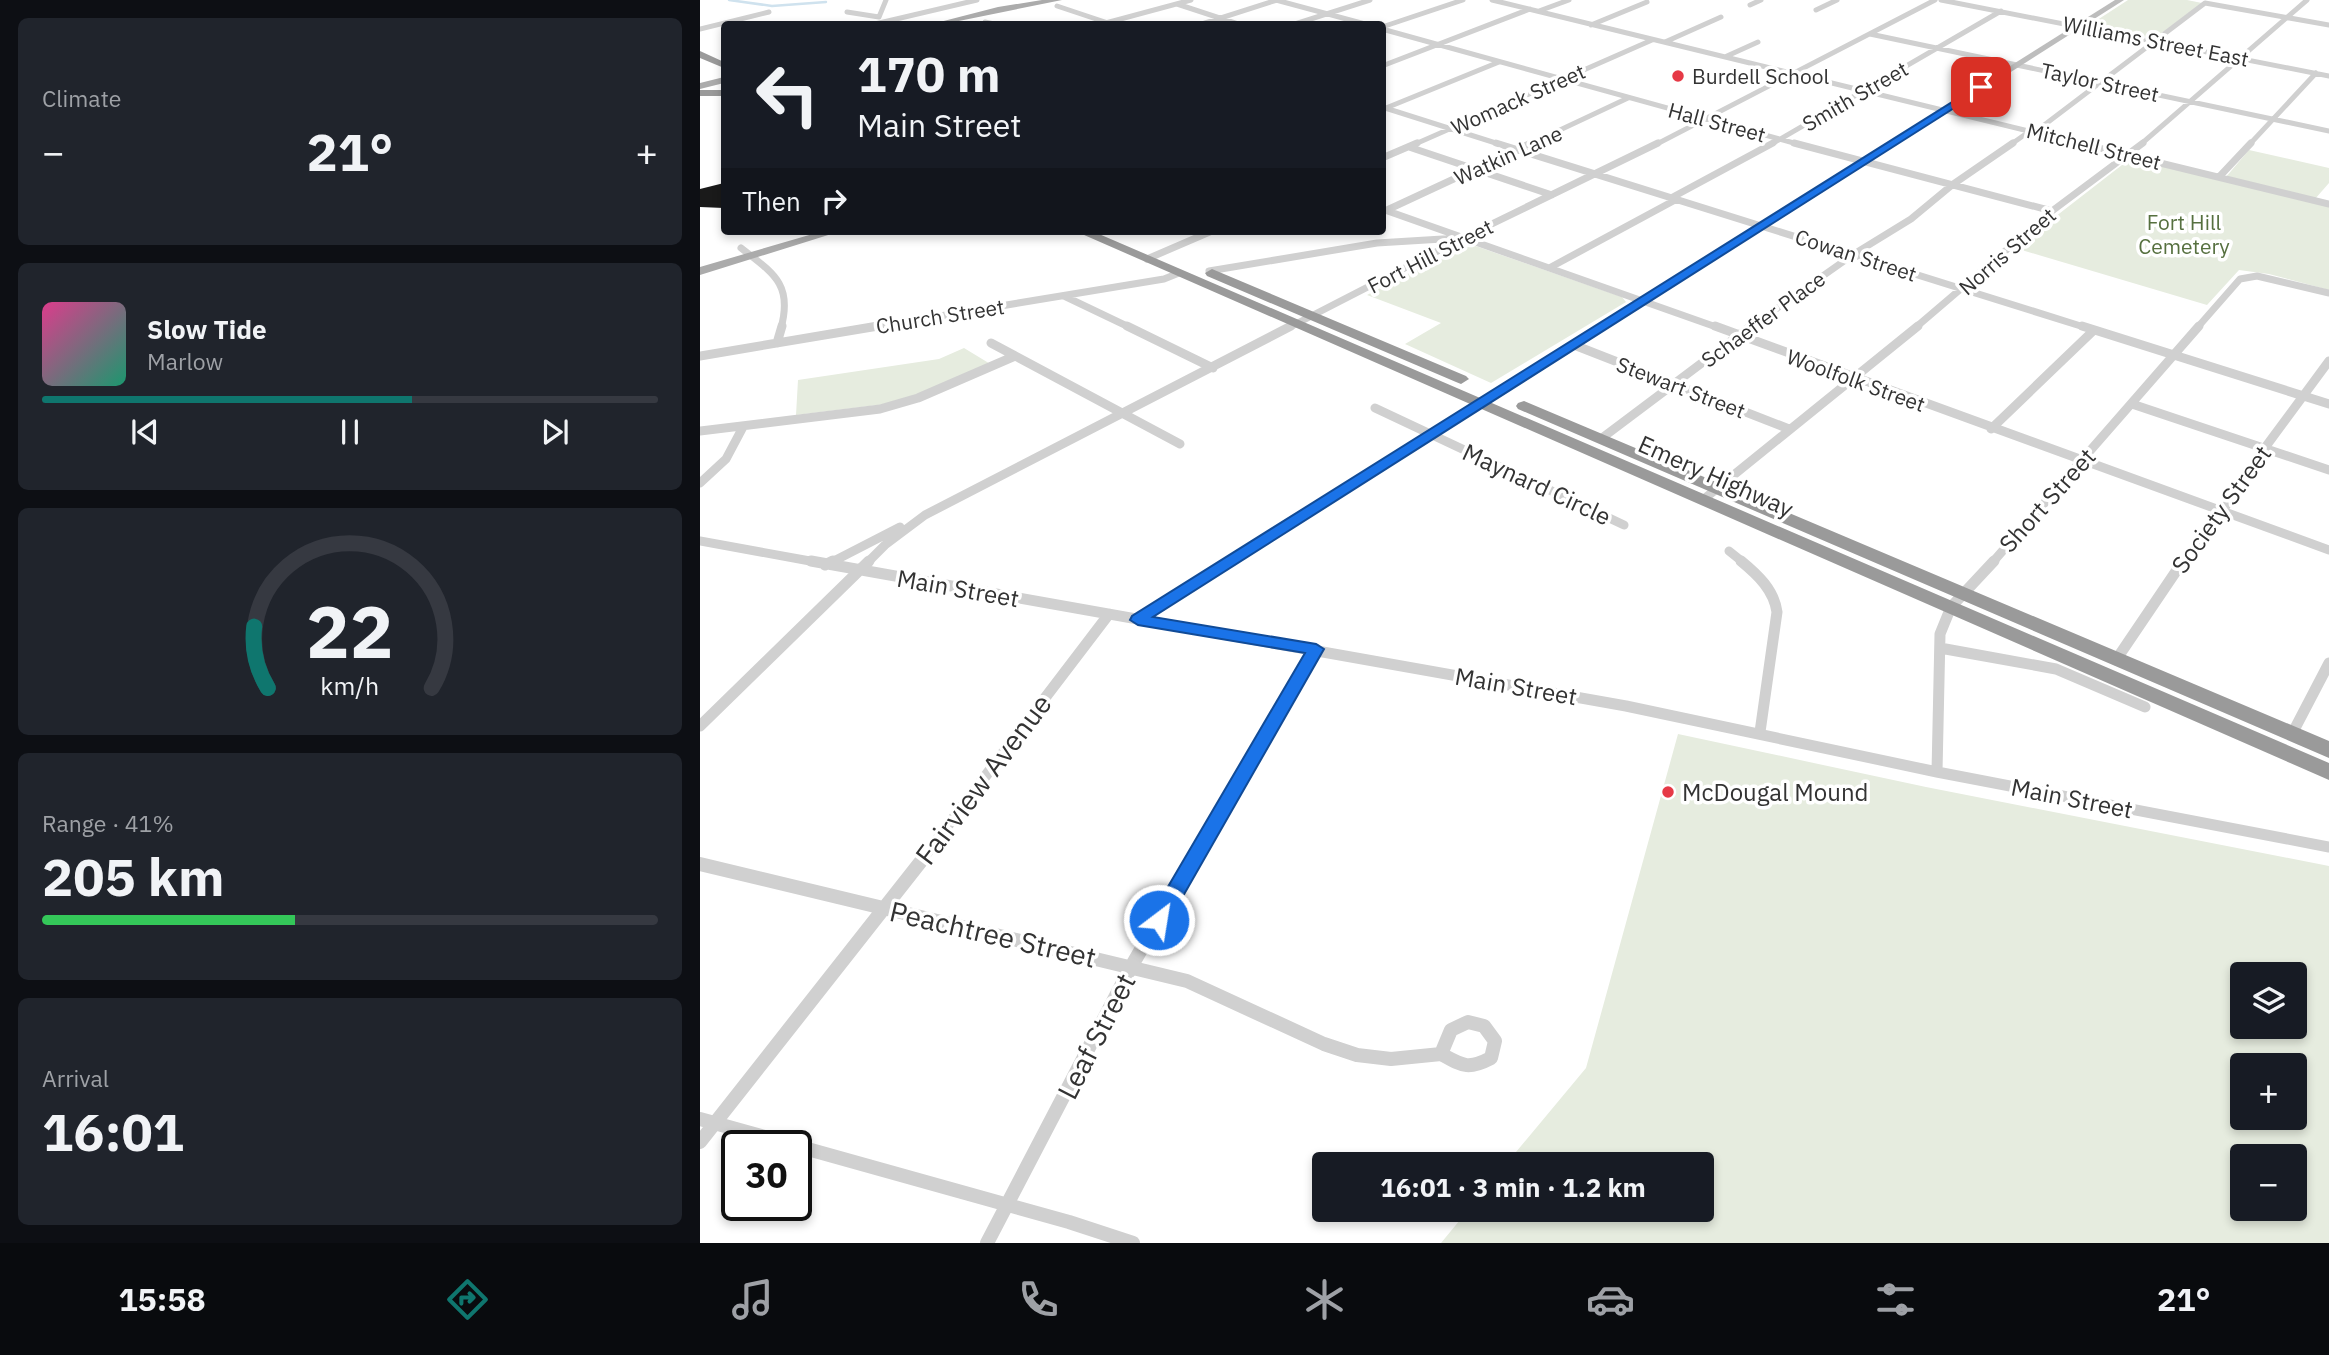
<!DOCTYPE html>
<meta charset="utf-8">
<style>
body{margin:0;font-family:"IBM Plex Sans",sans-serif;background:#20242c;color:#f1f3f6;height:100vh;display:flex;flex-direction:column;font-size:26px;white-space:nowrap}
*{box-sizing:border-box;margin:0}
p{font-size:23px;color:#9ea1a6}
.icon{flex:none;width:38px;height:38px;fill:none;stroke:currentColor;stroke-width:2;stroke-linecap:round;stroke-linejoin:round}
.map{position:relative;flex:1;overflow:hidden}
.drawer{display:flex;flex-direction:column;gap:18px;padding:18px;background:#0d0f14;width:700px}
.drawer>*{flex:none}
.hud{position:absolute;left:21px;top:21px;width:665px;height:214px;border-radius:7px;box-shadow:0 4px 10px #0003;background:#171b24;color:#f1f3f6;overflow:hidden}
.controls{position:absolute;left:1530px;top:962px;display:grid;gap:14px}
.controls a{display:grid;place-items:center;width:77px;height:77px;border-radius:7px;background:#171b24;box-shadow:0 4px 10px #0003;font-size:35px}
.speed{position:absolute;left:21px;top:1130px;display:flex;gap:14px;font-size:35px;font-weight:700;text-align:center}
.speed>*{display:grid;place-content:center;width:91px;height:91px;border-radius:50%;background:#171b24;box-shadow:0 4px 10px #0003;line-height:1}
.speed .limit{border:4px solid #111;border-radius:10px;background:#fff;color:#111}
.pin{position:absolute;display:grid;place-items:center;width:60px;height:60px;color:#fff;margin:-30px;border-radius:14px;box-shadow:0 4px 10px #0006}
.me{position:absolute;width:77px;margin:-38px;rotate:31deg;stroke-linejoin:round;filter:drop-shadow(0 0 5px #0008)}
.turn{display:flex;align-items:center;gap:24px;height:147px;padding:0 21px;font-size:32px}
.turn .icon{width:91px;height:91px;stroke-width:2.5}
.turn b{display:block;font-size:49px;line-height:60px}
.then{display:flex;align-items:center;height:66px;padding:0 21px;background:#0003;gap:14px;font-size:26px}
.big{font-size:52px;font-weight:700;line-height:1.1}
.drawer .widget{flex:1;display:flex;flex-direction:column;justify-content:center;gap:10px;min-width:0;padding:0 24px;border-radius:10px;background:#20242c}
.drawer .dial{align-items:center;gap:0}
.dial svg{height:182px;overflow:visible;fill:none;stroke:#363941;stroke-width:7;stroke-linecap:round;text-anchor:middle}
.dial text{fill:#f1f3f6;stroke:none}
.song{display:flex;align-items:center;gap:21px}
.cover{width:84px;height:84px;border-radius:10px;background:linear-gradient(135deg,hsl(330 70% 55%),hsl(160 70% 35%))}
.played{height:7px;border-radius:4px;background:linear-gradient(90deg,#0f766e 60%,#363941 60%)}
.keys{display:flex;justify-content:space-around;direction:ltr}
.heat{display:flex;justify-content:space-between;align-items:center;font-size:38px;direction:ltr}
.charge{height:10px;border-radius:5px;background:linear-gradient(90deg,#34c759 41%,#363941 0)}
.trip{position:absolute;left:612px;top:1152px;width:402px;height:70px;border-radius:7px;background:#171b24;box-shadow:0 4px 10px #0003;font-weight:700;line-height:70px;text-align:center}
.menu{display:flex;height:112px;justify-content:space-around;align-items:center;background:#090b0e;color:#9ea1a6}
.menu .icon{width:49px;height:49px}
.menu .selected{color:#0f766e}
.menu b{font-size:32px;color:#f1f3f6}
main{display:flex;flex:1;min-height:0}
.map>svg:first-child{display:block}
</style>
<main>
<section class="drawer">
<div class="widget"><p>Climate</p>
<div class="heat"><a>−</a><b class="big">21°</b><a>+</a></div>
</div>
<div class="widget">
<div class="song"><i class="cover"></i><div><b>Slow Tide</b><p>Marlow</p></div></div>
<div class="played"></div>
<div class="keys"><svg class="icon" aria-label="previous" viewBox="0 0 24 24"><path d="M18 5L8 12l10 7zM5 5v14"/></svg><svg class="icon" aria-label="pause" viewBox="0 0 24 24"><path d="M8 5v14M16 5v14"/></svg><svg class="icon" aria-label="next" viewBox="0 0 24 24"><path d="M6 5l10 7-10 7zM19 5v14"/></svg></div>
</div>
<div class="widget dial"><svg viewBox="0 0 100 80">
<path d="M14 69A42 42 0 1 1 86 69"/>
<path d="M14 69A42 42 0 0 1 8 42" stroke="#0f766e"/>
<text x="50" y="56" font-size="32" font-weight="700">22</text>
<text x="50" y="72" font-size="11">km/h</text>
</svg></div>
<div class="widget"><p>Range · 41%</p><b class="big">205 km</b><div class="charge"></div></div>
<div class="widget"><p>Arrival</p><b class="big">16:01</b></div>
</section>
<div class="map">
<svg width="1629" height="1243" viewBox="0 0 1629 1243">
<rect width="100%" height="100%" fill="#fff"/>
<!-- green -->
<path fill="#e6ecdf" fill-rule="evenodd" d="M1428,0h59l15,3 -48,36 -66,-13z
M1549,150l80,18v15l-14,16 -89,-22z
M1431,158l198,48v84l-60,-16 -30,-4 -32,35 -192,-57z
M767,243l155,54 4,5 -135,81 -86,-39 36,-21 -74,-28z
M264,348l28,17 -98,38 -98,12 2,-35 141,-21z
M978,734l248,53 403,79v377h-888l28,-34h234v-45h-197l80,-96zM1542,975h52v52h-52zM1542,1066h52v52h-52zM1542,1157h52v52h-52z"/>
<g fill="none" stroke-linecap="round" stroke-linejoin="round">
<!-- stream -->
<path stroke="#cfe2ee" stroke-width="2.5" d="M29,0l43,6 54,-4"/>
</g>
<!-- building -->
<path fill="#1a1a1a" d="M24,183v25l-24,-1v-18z"/>
<g fill="none" stroke-linecap="round" stroke-linejoin="round">
<!-- street-far4 -->
<path stroke="#d0d0d0" stroke-width="5" d="M576,0l89,24
M792,0l594,145
M1241,0l388,76
M477,4l61,20
M1050,5l11,-5
M357,6l54,18
M1116,10l21,-10
M839,11l30,-11
M147,12l32,5
M179,17l7,-17
M285,22l9,2
M175,24l102,-24
M402,24l89,-24
M502,24l75,-24
M595,24l75,-24
M891,25l56,-23
M682,27l81,-27
M0,29l69,-17
M682,29l419,116
M1170,34l459,97
M965,42l56,-25
M1027,56l31,-14
M682,66l148,-57
M682,107l120,38
M686,108l113,-46
M1335,132l170,-129 124,22
M713,145l239,-105
M828,145l100,-47
M955,145l280,-145
M1070,145l231,-134
M1310,145l20,-14
M1440,145l167,-145
M1549,145l67,-72"/>
<!-- street-far3 -->
<path stroke="#d0d0d0" stroke-width="7" d="M796,143l591,185
M1094,143l258,68
M1378,143l251,61
M709,147l143,48
M682,158l35,-15
M1519,177l32,-34
M971,198l102,-55
M682,209l337,119
M687,210l144,-67
M41,248c32,25 52,36 40,80
M447,259l65,-28
M851,267l126,-68
M509,271l168,-28 82,-5
M364,296l67,32
M167,328l297,-49 15,-6
M588,328l177,-91 193,-94
M1049,328l105,-74 57,-35 41,-34 61,-42
M1215,328l137,-117 91,-68
M1497,328l43,-49 17,-3 72,17"/>
<!-- street-far2 -->
<path stroke="#d0d0d0" stroke-width="9" d="M427,326l86,42
M1015,326l614,224
M1382,326l247,78
M77,343l5,-17
M291,343l189,101
M874,345l215,84
M0,356l178,-30
M1432,404l197,66
M675,408l249,117
M1291,429l103,-99
M0,431l180,-22 38,-11 97,-42
M902,438l149,-112
M0,483l26,-24 17,-32
M1004,499l214,-173
M0,541l121,22
M1029,551l15,12
M130,563l70,-36
M167,563l18,-18 40,-30 366,-189
M528,563l268,-169
M1292,563l207,-237
M1482,563l40,-51 42,-63 65,-88"/>
<!-- street-far1 -->
<path stroke="#d0d0d0" stroke-width="11" d="M111,561l815,145 311,66 392,75
M1041,561c17,14 33,29 36,51l-17,120
M125,565l8,-4
M438,619l93,-58
M1240,648l116,21 89,38
M1416,660l67,-99
M0,726l169,-165
M1592,734l37,-71
M1237,772l3,-138 11,-27 43,-46
M220,862l189,-248
M492,862l124,-213"/>
<!-- street -->
<path stroke="#d0d0d0" stroke-width="14" d="M0,864l487,117 137,63 33,11 34,4 50,-5
M768,1022l16,4 11,15 -4,17c-23,12 -28,8 -50,-4l10,-24z
M0,1119l369,103 64,21
M0,1142l222,-282
M287,1243l144,-276 62,-107"/>
<!-- secondary -->
<path fill="#bdbdbd" fill-rule="evenodd" d="M1415,0h9l-624,397h-8l-2,-3z"/>
<!-- primary -->
<path fill="#ababab" fill-rule="evenodd" d="M342,0h20l-118,24h-12l66,-17z
M24,77v6l-24,6v-6z
M123,231h18l-141,44v-8z"/>
<!-- highway -->
<path fill="#9a9a9a" fill-rule="evenodd" d="M0,51l24,11v6l-24,-10z
M0,90h24v6h-24z
M375,231h17l1237,532v17z
M512,269l254,107 3,3 -8,5 -5,-2 -249,-106 -2,-3z
M824,401l805,340v17l-811,-349 -2,-3 2,-3z"/>
</g>
<!-- route -->
<path fill="#1a73e8" stroke="#114b97" stroke-width="2" d="M1281,84l3,5 -831,528 163,27 8,5 -158,277 -7,2 -7,-2 -3,-6 3,-6 153,-261 -167,-28 -8,-5 2,-4z"/>
<!-- markers -->
<g fill="#e63946" stroke="#fff" stroke-width="2.5">
<circle cx="978" cy="76" r="7"/>
<circle cx="968" cy="792" r="7"/>
</g>
<g text-anchor="middle" dominant-baseline="central" stroke-width="7" stroke-linejoin="round" paint-order="stroke">
<!-- far-street labels -->
<g font-size="21" fill="#333" stroke="#fff">
<text transform="translate(1456 41) rotate(11)">Williams Street East</text>
<text transform="translate(1400 82) rotate(12)">Taylor Street</text>
<text transform="translate(1155 96) rotate(-30)">Smith Street</text>
<text transform="translate(818 99) rotate(-24)">Womack Street</text>
<text transform="translate(1017 122) rotate(15)">Hall Street</text>
<text transform="translate(1394 146) rotate(14)">Mitchell Street</text>
<text transform="translate(808 155) rotate(-24)">Watkin Lane</text>
<text transform="translate(1307 251) rotate(-41)">Norris Street</text>
<text transform="translate(1156 255) rotate(18)">Cowan Street</text>
<text transform="translate(730 256) rotate(-27)">Fort Hill Street</text>
<text transform="translate(240 316) rotate(-9)">Church Street</text>
<text transform="translate(1063 319) rotate(-36)">Schaeffer Place</text>
<text transform="translate(1156 380) rotate(20)">Woolfolk Street</text>
<text transform="translate(981 387) rotate(21)">Stewart Street</text>
</g>
<!-- far-poi labels -->
<g font-size="21" fill="#333" stroke="#fff" text-anchor="start">
<text x="992" y="76">Burdell School</text>
</g>
<!-- far-park labels -->
<g font-size="21" fill="#56703f" stroke="#fff">
<text x="1484" y="222">Fort Hill<tspan x="1484" dy="24">Cemetery</tspan></text>
</g>
<!-- street labels -->
<g font-size="24" fill="#333" stroke="#fff">
<text transform="translate(1016 476) rotate(24)">Emery Highway</text>
<text transform="translate(837 484) rotate(25)">Maynard Circle</text>
<text transform="translate(1347 500) rotate(-48)">Short Street</text>
<text transform="translate(1521 509) rotate(-54)">Society Street</text>
<text transform="translate(258 588) rotate(10)">Main Street</text>
<text transform="translate(816 686) rotate(10)">Main Street</text>
<text transform="translate(1372 798) rotate(11)">Main Street</text>
</g>
<!-- poi labels -->
<g font-size="24" fill="#333" stroke="#fff" text-anchor="start">
<text x="982" y="792">McDougal Mound</text>
</g>
<!-- near-street labels -->
<g font-size="28" fill="#333" stroke="#fff">
<text transform="translate(283 779) rotate(-53)">Fairview Avenue</text>
<text transform="translate(293 934) rotate(13)">Peachtree Street</text>
<text transform="translate(396 1036) rotate(-63)">Leaf Street</text>
</g>
</g>
</svg>
<div class="controls">
<a><svg class="icon" aria-label="layers" viewBox="0 0 24 24"><path d="M12 4l9 5-9 5-9-5zM3 14l9 5 9-5"/></svg></a>
<a>+</a>
<a>−</a>
</div>
<div class="speed"><div class="limit">30</div></div>
<div class="pin" style="left:1281px;top:87px;background:#d93025"><svg class="icon" aria-label="arrive" viewBox="0 0 24 24"><path d="M6 21V4h12l-3 4 3 4H6"/></svg></div>
<svg class="me" style="left:459px;top:920px" viewBox="-20 -20 40 40"><circle r="17" fill="#1a73e8" stroke="#fff" stroke-width="3"/><path d="M0-11L8 9 0 5-8 9z" fill="#fff"/></svg>
<div class="trip">16:01 · 3 min · 1.2 km</div>
<div class="hud">
<div class="turn"><svg class="icon" aria-label="left" viewBox="0 0 24 24"><path d="M17 20v-9H6M10 6l-5 5 5 5"/></svg><div><b>170 m</b>Main Street</div></div>
<div class="then">Then<svg class="icon" aria-label="right" viewBox="0 0 24 24"><path d="M7 20v-9h11M14 6l5 5-5 5"/></svg></div>
</div>
</div>
</main>
<nav class="menu">
<b>15:58</b>
<svg class="icon selected" aria-label="directions" viewBox="0 0 24 24"><path d="M12 3l9 9-9 9-9-9zM9 14v-3h6M13 9l2 2-2 2"/></svg>
<svg class="icon" aria-label="music" viewBox="0 0 24 24"><path d="M9 18V5l10-2v13"/><circle cx="6" cy="18" r="3"/><circle cx="16" cy="16" r="3"/></svg>
<svg class="icon" aria-label="phone" viewBox="0 0 24 24"><path d="M5 4h4l2 5-3 2q2 4 5 5l2-3 5 2v4C11 20 4 13 5 4z"/></svg>
<svg class="icon" aria-label="climate" viewBox="0 0 24 24"><path d="M12 3v18M4 7l16 10M4 17L20 7"/></svg>
<svg class="icon" aria-label="car" viewBox="0 0 24 24"><path d="M5 17H2v-5l4-1 3-4h7l3 4 3 1v5h-3M9 17h6M6 11h13"/><circle cx="7" cy="17" r="2"/><circle cx="17" cy="17" r="2"/></svg>
<svg class="icon" aria-label="filters" viewBox="0 0 24 24"><path d="M4 7h16M4 17h16"/><circle cx="9" cy="7" r="2"/><circle cx="15" cy="17" r="2"/></svg>
<b>21°</b>
</nav>
